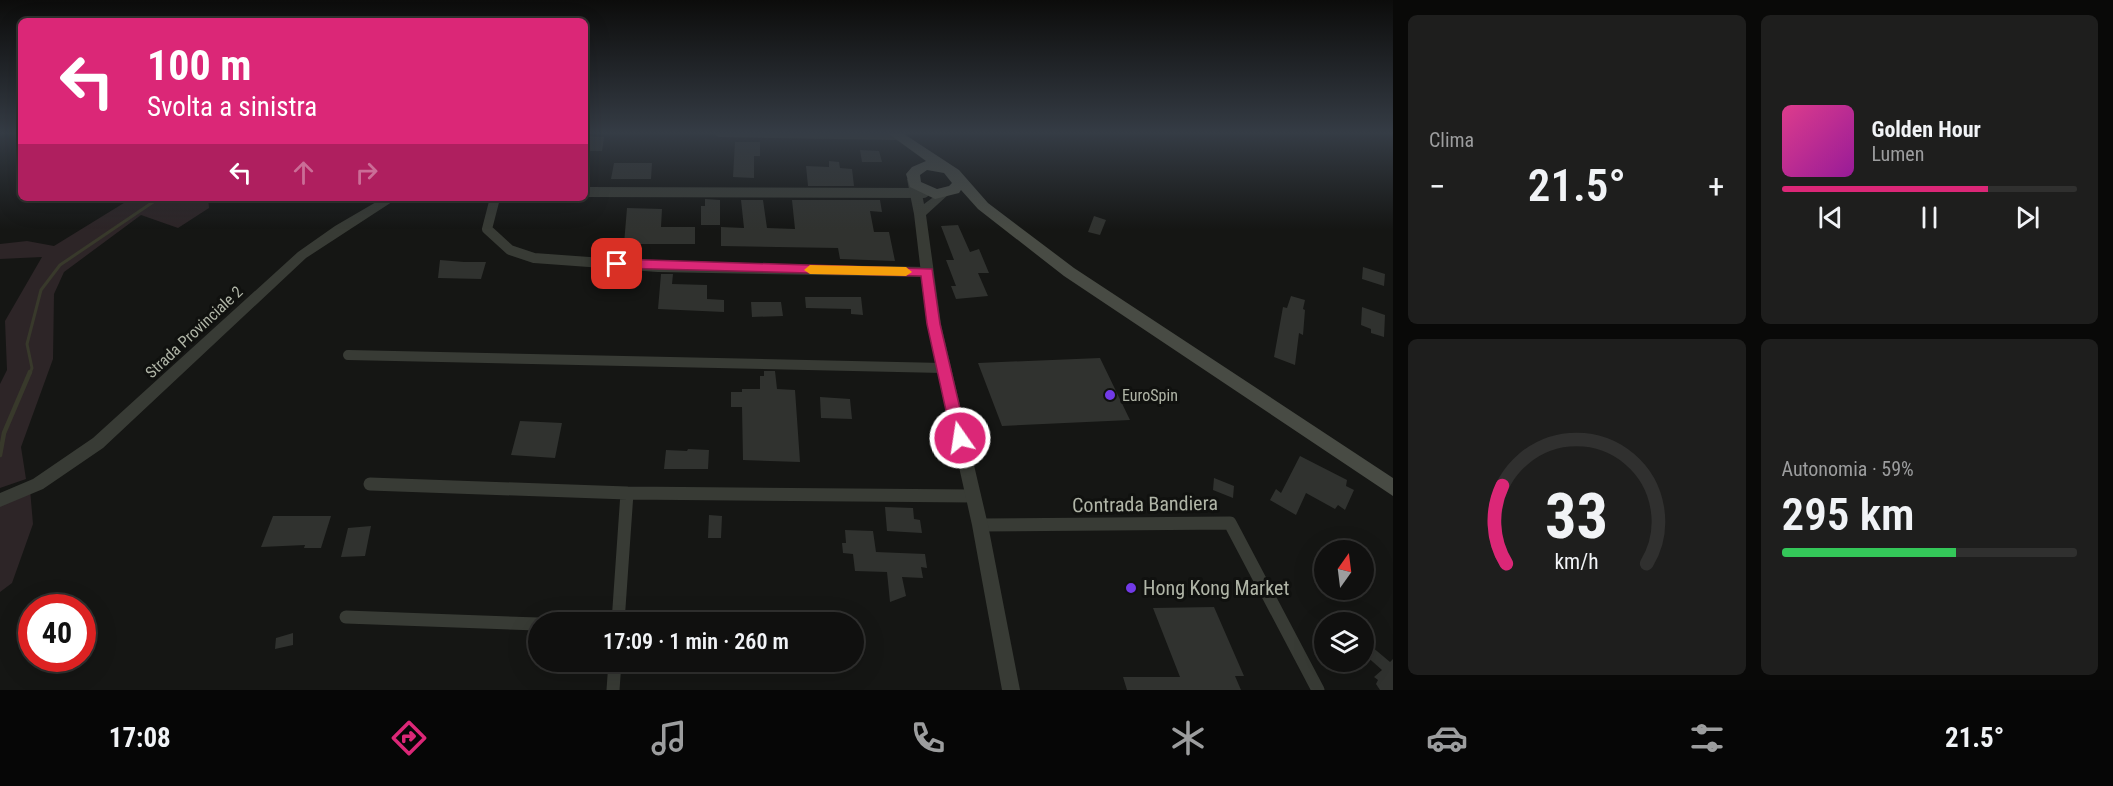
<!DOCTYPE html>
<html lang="it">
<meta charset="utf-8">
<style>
body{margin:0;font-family:"Roboto Condensed",sans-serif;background:#1e1e1d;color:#f1f3f6;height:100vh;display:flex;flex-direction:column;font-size:22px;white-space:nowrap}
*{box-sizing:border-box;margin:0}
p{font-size:20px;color:#9c9d9e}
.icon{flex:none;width:33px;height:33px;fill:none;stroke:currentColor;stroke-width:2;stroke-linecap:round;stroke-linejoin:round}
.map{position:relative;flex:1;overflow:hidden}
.sheet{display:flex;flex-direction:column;gap:15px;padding:15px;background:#090908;width:720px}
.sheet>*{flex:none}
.guide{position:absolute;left:18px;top:18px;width:570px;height:183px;border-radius:9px;box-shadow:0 6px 24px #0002,0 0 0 2px #30302f;background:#db2777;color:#fff;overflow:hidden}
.needle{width:39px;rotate:14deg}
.controls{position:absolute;left:1314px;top:540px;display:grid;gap:12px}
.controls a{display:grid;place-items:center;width:60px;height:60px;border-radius:50%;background:#10100f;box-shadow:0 6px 24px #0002,0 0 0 2px #30302f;font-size:30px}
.speed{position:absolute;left:18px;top:594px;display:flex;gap:12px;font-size:30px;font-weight:700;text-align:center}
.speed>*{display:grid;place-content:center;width:78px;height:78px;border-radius:50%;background:#10100f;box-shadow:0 6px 24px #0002,0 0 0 2px #30302f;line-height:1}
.speed .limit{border:9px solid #d22;background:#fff;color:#111}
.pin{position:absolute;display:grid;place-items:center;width:51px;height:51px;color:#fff;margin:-26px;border-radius:12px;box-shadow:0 3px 9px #0006}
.me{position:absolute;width:66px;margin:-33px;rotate:347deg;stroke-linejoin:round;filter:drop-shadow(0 0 4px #0008)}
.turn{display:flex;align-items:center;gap:21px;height:126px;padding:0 30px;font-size:27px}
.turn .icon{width:78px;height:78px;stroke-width:2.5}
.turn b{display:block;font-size:42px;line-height:51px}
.lanes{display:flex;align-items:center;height:57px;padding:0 30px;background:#0003;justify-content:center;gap:30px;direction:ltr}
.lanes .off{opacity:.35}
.big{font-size:45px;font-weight:600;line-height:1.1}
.sheet .card{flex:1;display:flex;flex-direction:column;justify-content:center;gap:9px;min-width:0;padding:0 21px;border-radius:9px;background:#1e1e1d}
.sheet .dial{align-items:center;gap:0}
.dial svg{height:156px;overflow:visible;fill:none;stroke:#30302f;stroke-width:7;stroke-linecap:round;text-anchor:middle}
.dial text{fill:#f1f3f6;stroke:none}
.song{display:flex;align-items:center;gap:18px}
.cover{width:72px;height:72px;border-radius:9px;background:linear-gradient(135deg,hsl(330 70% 55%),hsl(300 70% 35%))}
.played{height:6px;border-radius:3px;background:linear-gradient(90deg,#db2777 70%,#30302f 70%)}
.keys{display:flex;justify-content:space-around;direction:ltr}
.heat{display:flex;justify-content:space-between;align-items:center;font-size:33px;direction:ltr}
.charge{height:9px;border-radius:4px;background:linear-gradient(90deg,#34c759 59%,#30302f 0)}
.sheet .tiles{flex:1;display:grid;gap:15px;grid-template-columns:repeat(2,1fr)}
.trip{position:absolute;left:528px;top:612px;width:336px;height:60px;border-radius:30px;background:#10100f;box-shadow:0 6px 24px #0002,0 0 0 2px #30302f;font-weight:600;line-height:60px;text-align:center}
.tab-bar{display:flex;height:96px;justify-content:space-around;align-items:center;background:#060606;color:#9c9d9e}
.tab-bar .icon{width:42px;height:42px}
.tab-bar .current{color:#db2777}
.tab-bar b{font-size:27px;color:#f1f3f6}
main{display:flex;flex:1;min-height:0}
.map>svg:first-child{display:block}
</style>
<main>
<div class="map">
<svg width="1393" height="690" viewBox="0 0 1393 690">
<rect width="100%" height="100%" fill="#151614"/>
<!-- green -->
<path fill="#2d2527" d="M132,198h76l1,10 -31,20 -37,-13 -77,57 -10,22 -1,65 -32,88 5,32 -26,9v-104l7,-14 -2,-49 37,-64 -42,2v-15l27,-3 27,5z
M30,489l3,35 -21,59 -12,9v-92z"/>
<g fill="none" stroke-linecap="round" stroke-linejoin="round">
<!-- stream-far1 -->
<path stroke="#38392b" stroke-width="3" d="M30,373l2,-5 -5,-24 14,-54 19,-25 99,-67"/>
<!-- stream -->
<path stroke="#38392b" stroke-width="4.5" d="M0,455l4,-22 26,-61"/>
</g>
<!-- building -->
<path fill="#30322f" d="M585,136l19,1 -2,14h-17z
M735,142h25v14h-6v22l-21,-1z
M860,150l19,1 3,11h-20z
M829,161l10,1 1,6 12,1 2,17h-46l-2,-20 23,1z
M614,163h38l-1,16h-40z
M705,199l15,1v25h-19v-19h4z
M741,200h22l4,28 28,1 -3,-29h88l2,12 -12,-1 4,21h15l6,29 -55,-2 -2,-11 -117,-2v-19l23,1z
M627,208l35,1 -1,18h34v17h-71z
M1094,216l12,4 -6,15 -12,-3z
M958,225l12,27 9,-3 10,24h-11l10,23 -32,3 -5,-13h5l-10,-26h8l-13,-34z
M440,260l24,2h22l-5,17 -43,-1z
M1363,267l22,7 -1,12 -22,-7z
M661,274h12l-1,10 35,1v14l17,1v12l-66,-3z
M1291,296l14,4 -2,9 2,1 -2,25 -4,-2 -4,32 -21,-8 9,-50 4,1z
M805,297h56l2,18 -12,-1v-5l-45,-1z
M751,302h30l2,14 -31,1z
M1362,307l23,8 -1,22 -13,-4v-4l-10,-4z
M1100,358l30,62 -128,6 -24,-63z
M764,371h11l2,18 18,1 5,72 -57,-2 -1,-53h-11v-15h11v-3h18v-13h4z
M820,397l30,2 2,20 -31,-1z
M520,421l42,2 -7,35 -44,-3z
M688,449l21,1 -1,19h-44l2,-19 21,1z
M1300,456l47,24 -1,6 8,4 -9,20 -7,-5 -3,4 -29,-16 -10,22 -26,-15 6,-11 5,4z
M1214,478l20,8 -1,12 -20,-8z
M885,507l28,1 1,11 6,1 2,13 -35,-2z
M709,515l13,1 -1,22h-13z
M273,516h58l-10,32h-17l1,-3 -44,2z
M371,526l-6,30 -24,1 7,-29z
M845,530l28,1 3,21 49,2 2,14 -6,-1 2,11 -21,-1 4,19 -16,6 -3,-30 -32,-1 -2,-17 -10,-1 -1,-10h4z
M1214,607l30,69h-9l6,14h-114l-4,-13h57l-27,-69z
M293,633v12l-18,4 1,-11z
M1371,646l19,16 3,-3v31h-13l-4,-6 2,-4 -4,-3 8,-7 -18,-16z"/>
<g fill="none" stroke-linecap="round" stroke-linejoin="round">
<!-- minor-far1 -->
<path stroke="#383b35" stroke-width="10" d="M720,132l175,3
M585,192l339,1
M495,198l-8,31 23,21 24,8 124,9 269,5
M348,355l595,13"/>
<!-- minor -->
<path stroke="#383b35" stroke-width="13" d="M370,484l257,9 347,3
M980,525l250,-2 88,167
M346,617l192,7
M618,622l9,-129
M613,690l2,-28"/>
<!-- tertiary -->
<path fill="#383b35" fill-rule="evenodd" d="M913,175l6,4 5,25 19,-14 6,4 -23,21 15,109 47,201 32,165h-18l-30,-165 -45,-201 -13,-110 -7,-35z
M383,198h15l-92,60 -203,190 -60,41 -43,18v-14l33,-14 60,-41 205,-186 37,-26z"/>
<!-- secondary -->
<path fill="#484b44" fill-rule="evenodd" d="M886,132h15l58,38 29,33 86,65 319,210v18l-329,-220 -86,-67 -17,-19 -2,3 -24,6 -25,-12 -4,-13 6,-7 14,-6zM927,170l17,3 8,10 -3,3 -12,3 -16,-7 -1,-7z"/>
</g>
<!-- sky -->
<linearGradient id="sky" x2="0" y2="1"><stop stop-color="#0c0c0b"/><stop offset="0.58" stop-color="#353c45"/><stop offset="1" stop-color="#353c45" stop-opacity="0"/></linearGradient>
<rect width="1393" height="229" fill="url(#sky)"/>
<!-- route -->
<path fill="#db2777" stroke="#8e194d" stroke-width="1.5" d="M617,259l315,10 8,55 27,114 -2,5h-11l-2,-5 -25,-114 -6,-48 -304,-8 -7,-4z"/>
<!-- slow -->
<path fill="#f59e0b" d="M810,265l96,2 6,5 -6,4 -96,-2 -6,-4z"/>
<!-- markers -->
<g fill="#723ae8" stroke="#10110f" stroke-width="2">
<circle cx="1110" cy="395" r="6"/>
<circle cx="1131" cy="588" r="6"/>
</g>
<g text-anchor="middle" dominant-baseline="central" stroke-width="6" stroke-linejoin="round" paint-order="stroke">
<!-- street labels -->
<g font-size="16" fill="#b0b5a7" stroke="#10110f">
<text transform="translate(194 332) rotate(-43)">Strada Provinciale 2</text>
</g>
<!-- poi labels -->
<g font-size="16" fill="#b0b5a7" stroke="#10110f" text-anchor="start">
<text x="1122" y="395">EuroSpin</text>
</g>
<!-- near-street labels -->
<g font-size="20" fill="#b0b5a7" stroke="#10110f">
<text transform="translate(1145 504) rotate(-1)">Contrada Bandiera</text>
</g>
<!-- near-poi labels -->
<g font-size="20" fill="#b0b5a7" stroke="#10110f" text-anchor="start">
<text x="1143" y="588">Hong Kong Market</text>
</g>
</g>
</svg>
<div class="controls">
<a><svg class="needle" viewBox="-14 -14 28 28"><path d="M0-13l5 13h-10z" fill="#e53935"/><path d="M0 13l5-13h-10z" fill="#9c9d9e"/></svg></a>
<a><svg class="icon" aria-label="layers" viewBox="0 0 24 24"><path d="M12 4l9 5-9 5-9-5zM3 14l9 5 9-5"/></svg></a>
</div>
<div class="speed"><div class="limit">40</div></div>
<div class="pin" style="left:617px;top:264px;background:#d93025"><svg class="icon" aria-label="arrive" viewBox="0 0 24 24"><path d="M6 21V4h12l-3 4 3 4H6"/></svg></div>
<svg class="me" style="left:960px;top:438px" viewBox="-20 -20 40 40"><circle r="17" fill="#db2777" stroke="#fff" stroke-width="3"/><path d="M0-11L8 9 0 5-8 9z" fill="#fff"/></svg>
<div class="trip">17:09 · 1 min · 260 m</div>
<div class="guide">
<div class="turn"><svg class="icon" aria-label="left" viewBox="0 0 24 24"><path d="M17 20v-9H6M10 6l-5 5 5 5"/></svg><div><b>100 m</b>Svolta a sinistra</div></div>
<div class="lanes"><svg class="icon" aria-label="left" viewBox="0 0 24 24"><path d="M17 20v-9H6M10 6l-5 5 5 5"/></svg><svg class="icon off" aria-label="ahead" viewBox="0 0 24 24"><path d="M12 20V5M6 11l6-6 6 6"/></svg><svg class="icon off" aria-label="right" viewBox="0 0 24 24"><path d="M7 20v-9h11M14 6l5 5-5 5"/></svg></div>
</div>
</div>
<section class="sheet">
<div class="tiles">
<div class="card"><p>Clima</p>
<div class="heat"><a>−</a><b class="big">21.5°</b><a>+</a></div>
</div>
<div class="card">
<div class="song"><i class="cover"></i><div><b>Golden Hour</b><p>Lumen</p></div></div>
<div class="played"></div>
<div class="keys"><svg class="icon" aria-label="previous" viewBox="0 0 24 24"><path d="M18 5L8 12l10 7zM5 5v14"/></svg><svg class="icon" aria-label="pause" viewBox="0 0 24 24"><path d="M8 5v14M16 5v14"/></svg><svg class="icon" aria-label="next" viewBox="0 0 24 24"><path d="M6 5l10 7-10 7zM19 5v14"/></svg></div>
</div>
<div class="card dial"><svg viewBox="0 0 100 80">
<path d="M14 69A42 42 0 1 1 86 69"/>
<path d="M14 69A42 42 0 0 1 12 29" stroke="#db2777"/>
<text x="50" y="56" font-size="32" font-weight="700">33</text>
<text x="50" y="72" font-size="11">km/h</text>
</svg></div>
<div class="card"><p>Autonomia · 59%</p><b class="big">295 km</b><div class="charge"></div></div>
</div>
</section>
</main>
<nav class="tab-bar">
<b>17:08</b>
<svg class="icon current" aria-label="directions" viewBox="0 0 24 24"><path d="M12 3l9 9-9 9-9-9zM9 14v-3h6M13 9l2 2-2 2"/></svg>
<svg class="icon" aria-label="music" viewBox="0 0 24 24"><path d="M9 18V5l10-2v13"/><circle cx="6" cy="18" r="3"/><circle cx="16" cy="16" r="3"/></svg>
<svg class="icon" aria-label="phone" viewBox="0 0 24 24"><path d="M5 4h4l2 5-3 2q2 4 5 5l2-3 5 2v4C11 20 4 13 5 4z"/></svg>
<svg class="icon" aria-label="climate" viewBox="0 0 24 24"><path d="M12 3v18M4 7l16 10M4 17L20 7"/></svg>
<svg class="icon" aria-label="car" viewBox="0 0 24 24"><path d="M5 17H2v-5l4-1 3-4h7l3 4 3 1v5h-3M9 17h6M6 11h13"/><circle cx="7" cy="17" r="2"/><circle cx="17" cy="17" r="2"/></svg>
<svg class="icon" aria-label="filters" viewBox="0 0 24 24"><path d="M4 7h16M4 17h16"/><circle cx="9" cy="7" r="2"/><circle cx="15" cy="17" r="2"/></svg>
<b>21.5°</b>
</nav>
